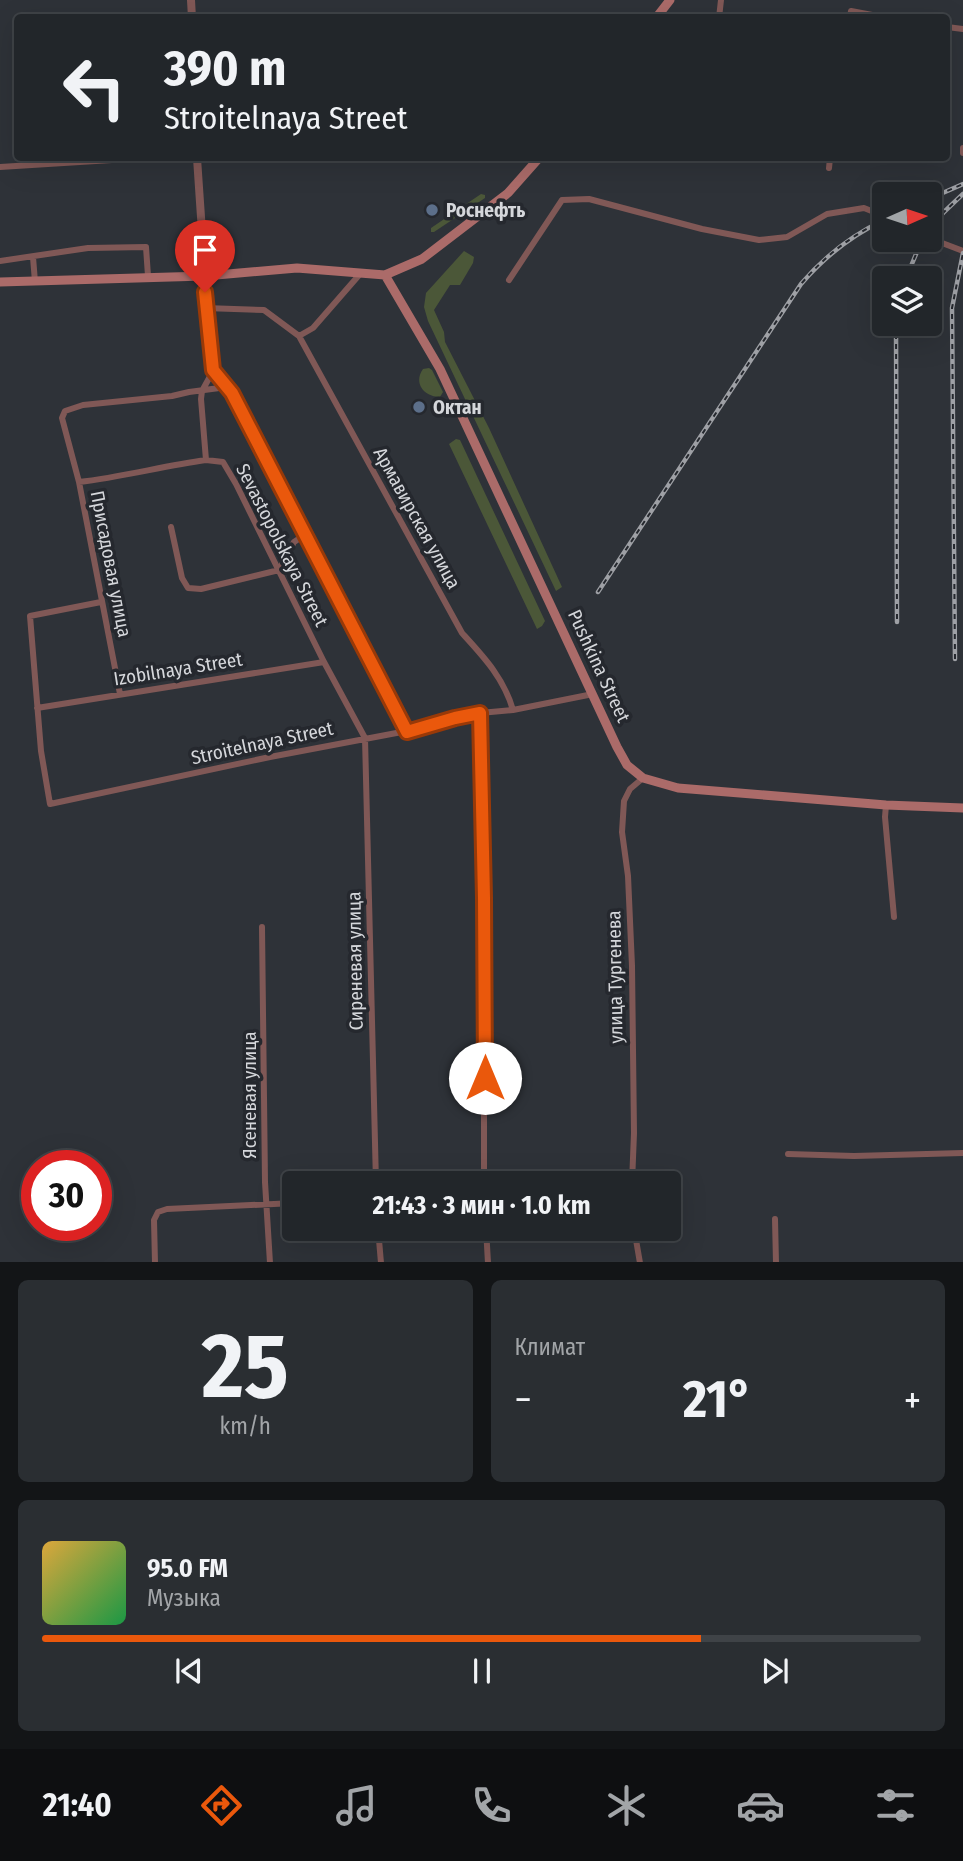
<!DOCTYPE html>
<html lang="ru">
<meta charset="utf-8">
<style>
body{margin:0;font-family:"Fira Sans Condensed",sans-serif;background:#2a2e32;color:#f1f3f6;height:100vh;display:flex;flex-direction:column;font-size:26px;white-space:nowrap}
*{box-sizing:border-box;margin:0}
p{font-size:23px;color:#a2a5a8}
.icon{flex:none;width:38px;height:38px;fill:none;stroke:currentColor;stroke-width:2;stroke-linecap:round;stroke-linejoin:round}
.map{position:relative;height:1262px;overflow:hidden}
.panel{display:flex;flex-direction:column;gap:18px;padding:18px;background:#131517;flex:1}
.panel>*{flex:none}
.guide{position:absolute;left:14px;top:14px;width:936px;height:147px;border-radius:7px;box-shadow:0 7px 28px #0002,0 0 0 2px #3f4347;background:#22262a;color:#f1f3f6;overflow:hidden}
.needle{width:46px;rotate:87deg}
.fabs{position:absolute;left:872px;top:182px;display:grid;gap:14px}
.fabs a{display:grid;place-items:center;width:70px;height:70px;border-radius:7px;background:#22262a;box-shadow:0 7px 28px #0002,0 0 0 2px #3f4347;font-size:35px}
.speed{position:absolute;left:21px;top:1150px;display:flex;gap:14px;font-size:35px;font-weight:700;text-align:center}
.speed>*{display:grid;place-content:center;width:91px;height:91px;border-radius:50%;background:#22262a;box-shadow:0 7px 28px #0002,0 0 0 2px #3f4347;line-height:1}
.speed .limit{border:10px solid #d22;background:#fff;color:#111}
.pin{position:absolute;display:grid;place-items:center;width:60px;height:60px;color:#fff;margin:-72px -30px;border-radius:50% 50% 50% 0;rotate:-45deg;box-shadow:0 0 7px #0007}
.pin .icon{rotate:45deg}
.me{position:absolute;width:77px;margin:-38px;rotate:0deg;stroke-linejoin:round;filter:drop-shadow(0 0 5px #0008)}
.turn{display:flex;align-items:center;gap:24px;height:147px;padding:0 35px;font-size:32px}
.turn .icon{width:91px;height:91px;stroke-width:2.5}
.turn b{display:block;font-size:49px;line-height:60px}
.big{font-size:52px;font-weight:700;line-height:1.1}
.panel .widget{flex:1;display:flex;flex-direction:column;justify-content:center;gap:10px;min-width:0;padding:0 24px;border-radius:10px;background:#2a2e32}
.panel .dial{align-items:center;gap:0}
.dial b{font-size:91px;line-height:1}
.song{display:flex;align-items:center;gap:21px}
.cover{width:84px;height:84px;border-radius:10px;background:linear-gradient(135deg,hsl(40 70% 55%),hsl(140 70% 35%))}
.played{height:7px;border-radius:4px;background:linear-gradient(90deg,#ea580c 75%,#3f4347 75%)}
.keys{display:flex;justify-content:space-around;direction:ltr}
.heat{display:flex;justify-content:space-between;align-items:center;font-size:38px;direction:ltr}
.panel .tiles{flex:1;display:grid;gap:18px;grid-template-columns:1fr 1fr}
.widget:last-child{grid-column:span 2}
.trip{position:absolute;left:282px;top:1171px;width:399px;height:70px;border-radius:7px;background:#22262a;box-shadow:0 7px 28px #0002,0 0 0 2px #3f4347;font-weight:700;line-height:70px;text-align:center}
.tabs{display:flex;height:112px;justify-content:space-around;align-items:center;background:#0e0f11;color:#a2a5a8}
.tabs .icon{width:49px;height:49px}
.tabs .on{color:#ea580c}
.tabs b{font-size:32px;color:#f1f3f6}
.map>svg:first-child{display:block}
</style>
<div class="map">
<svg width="963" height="1263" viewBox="0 0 963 1263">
<rect width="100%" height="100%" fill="#2e3238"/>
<!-- green -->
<path fill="#4b5738" d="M481,194l4,1v3l-51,34h-3v-4z
M464,251l10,6 -1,6 -13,22h-10l-16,25 10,22 1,10 44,86 73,159 -6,4 -128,-270 -4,-14 2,-14z
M429,368l3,2 11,22 -3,5c-16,0 -27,-14 -17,-28z
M456,439l4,1 85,181 -3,5 -5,3 -88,-185z"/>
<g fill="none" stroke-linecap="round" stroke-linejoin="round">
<!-- minor -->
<path stroke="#805856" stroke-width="6" d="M719,18l2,-18
M850,18l1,-7 37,7
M947,27l16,2
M963,153v-5
M0,167l144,-9
M829,168l1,-10
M929,238l34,13
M33,257l2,25
M0,261l88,-13 58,-1 2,29
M360,274l-47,54 -14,8 163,297c21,23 42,45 51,77
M205,276v32l8,63 19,22 175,338
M509,280l53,-80 27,-1 113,30 57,11 28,-3 40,-23 37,-6 20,8
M205,308l59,2 35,26
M213,371l-11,20 -1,8 5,61 17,2 13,22 88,178 41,76 11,445
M79,482c43,-5 84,-16 127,-22
M171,527l11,51 6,10 13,1 78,-19 15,-28 12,-8
M101,602l-71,14 11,135 9,53 220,-47 137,-26 48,-13 25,-5
M120,694l-41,-212 -17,-64 3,-7 18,-6 89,-9 17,-4 38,-5
M37,708l287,-46
M886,805l-1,12 9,100
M262,927l3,255 5,81
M788,1154l66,2 109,-3
M484,1183v-285l-4,-185 33,-3 80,-16
M632,1183l2,-50 -2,-167 -4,-90 -6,-44 2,-31 6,-12 13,-11
M775,1219l1,44
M378,1228l3,35
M486,1228l2,35
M634,1228l6,35
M155,1263l-1,-43 4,-8 9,-3 127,-6"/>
<!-- tertiary -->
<path stroke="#805856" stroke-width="8" d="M191,0l1,18
M197,158l8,118"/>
<!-- secondary -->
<path stroke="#ab6b69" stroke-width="9" d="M656,18l14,-18
M385,275l55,94 177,378 10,18 16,13 35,10 208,17 77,3
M0,282l205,-6 92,-8 88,7 37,-16 86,-66 31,-35"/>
<!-- rail casing -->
<g stroke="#9ea0a5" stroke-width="4.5">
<path id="rail" d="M929,199l34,-15
M929,229l15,-17 19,-18
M906,278l16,-38
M896,324l1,298
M598,592l203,-308c24,-28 49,-48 83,-64
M955,659l-3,-351 11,-55"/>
</g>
<!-- rail -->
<use href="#rail" stroke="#25282e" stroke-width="2" stroke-dasharray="5" stroke-linecap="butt"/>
</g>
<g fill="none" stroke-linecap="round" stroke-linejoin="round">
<!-- route casing -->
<g stroke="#983908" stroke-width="18">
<path id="route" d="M205,292l8,78 19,23 175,339 48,-14 25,-5 4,185 1,180"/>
</g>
<!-- route -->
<use href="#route" stroke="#ea580c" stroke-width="12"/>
</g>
<!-- markers -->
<g fill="#5c6f8a" stroke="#25282e" stroke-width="2.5">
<circle cx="432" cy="210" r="7"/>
<circle cx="419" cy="407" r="7"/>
</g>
<g text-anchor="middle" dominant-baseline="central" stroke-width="7" stroke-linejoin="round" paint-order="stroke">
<!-- poi labels -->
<g font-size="19" font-weight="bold" fill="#d5d7db" stroke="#25282e" text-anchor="start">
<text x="446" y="210">Роснефть</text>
<text x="433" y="407">Октан</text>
</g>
<!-- street labels -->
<g font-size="19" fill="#d5d7db" stroke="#25282e">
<text transform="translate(417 518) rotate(61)">Армавирская улица</text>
<text transform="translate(282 545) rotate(63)">Sevastopolskaya Street</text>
<text transform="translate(111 564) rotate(79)">Присадовая улица</text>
<text transform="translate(599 666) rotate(65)">Pushkina Street</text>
<text transform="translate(178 669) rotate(-9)">Izobilnaya Street</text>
<text transform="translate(262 743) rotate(-12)">Stroitelnaya Street</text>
<text transform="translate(355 961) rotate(-91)">Сиреневая улица</text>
<text transform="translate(615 977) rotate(-91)">улица Тургенева</text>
<text transform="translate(249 1095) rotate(-90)">Ясеневая улица</text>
</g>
</g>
</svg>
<div class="fabs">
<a><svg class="needle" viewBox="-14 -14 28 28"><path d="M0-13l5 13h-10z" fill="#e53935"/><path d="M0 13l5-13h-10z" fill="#a2a5a8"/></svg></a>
<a><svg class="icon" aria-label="layers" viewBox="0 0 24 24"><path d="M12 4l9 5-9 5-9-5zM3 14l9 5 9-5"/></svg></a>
</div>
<div class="speed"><div class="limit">30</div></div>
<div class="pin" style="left:205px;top:292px;background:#d93025"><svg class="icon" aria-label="arrive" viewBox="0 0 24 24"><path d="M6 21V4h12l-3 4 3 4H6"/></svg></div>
<svg class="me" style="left:485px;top:1078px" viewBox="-20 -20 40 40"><circle r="19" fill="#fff"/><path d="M0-13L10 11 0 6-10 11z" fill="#ea580c"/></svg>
<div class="trip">21:43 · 3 мин · 1.0 km</div>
<div class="guide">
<div class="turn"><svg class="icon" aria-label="left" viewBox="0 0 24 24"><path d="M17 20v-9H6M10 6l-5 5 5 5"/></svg><div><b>390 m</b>Stroitelnaya Street</div></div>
</div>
</div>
<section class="panel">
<div class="tiles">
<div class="widget dial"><b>25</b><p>km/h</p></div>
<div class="widget"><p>Климат</p>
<div class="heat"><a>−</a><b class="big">21°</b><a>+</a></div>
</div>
<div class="widget">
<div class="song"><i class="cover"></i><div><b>95.0 FM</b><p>Музыка</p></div></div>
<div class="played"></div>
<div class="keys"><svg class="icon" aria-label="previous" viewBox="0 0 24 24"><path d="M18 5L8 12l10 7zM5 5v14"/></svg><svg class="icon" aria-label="pause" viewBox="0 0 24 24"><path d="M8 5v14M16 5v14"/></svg><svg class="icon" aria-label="next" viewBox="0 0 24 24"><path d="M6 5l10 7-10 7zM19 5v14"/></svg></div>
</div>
</div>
</section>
<nav class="tabs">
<b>21:40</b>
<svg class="icon on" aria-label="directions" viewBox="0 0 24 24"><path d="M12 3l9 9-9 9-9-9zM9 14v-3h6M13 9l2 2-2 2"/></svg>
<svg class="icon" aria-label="music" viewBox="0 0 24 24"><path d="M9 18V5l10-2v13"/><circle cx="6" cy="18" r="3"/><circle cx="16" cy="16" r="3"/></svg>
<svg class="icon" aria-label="phone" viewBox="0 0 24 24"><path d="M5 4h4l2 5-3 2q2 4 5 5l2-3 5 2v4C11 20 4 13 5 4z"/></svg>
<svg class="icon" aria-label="climate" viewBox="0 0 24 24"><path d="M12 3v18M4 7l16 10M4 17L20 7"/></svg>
<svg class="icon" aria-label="car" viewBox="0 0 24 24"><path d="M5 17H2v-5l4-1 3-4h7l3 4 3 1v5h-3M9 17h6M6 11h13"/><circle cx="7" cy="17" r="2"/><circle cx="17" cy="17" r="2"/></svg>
<svg class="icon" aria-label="filters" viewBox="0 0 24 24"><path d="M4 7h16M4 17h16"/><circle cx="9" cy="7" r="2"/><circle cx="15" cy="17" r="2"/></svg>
</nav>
